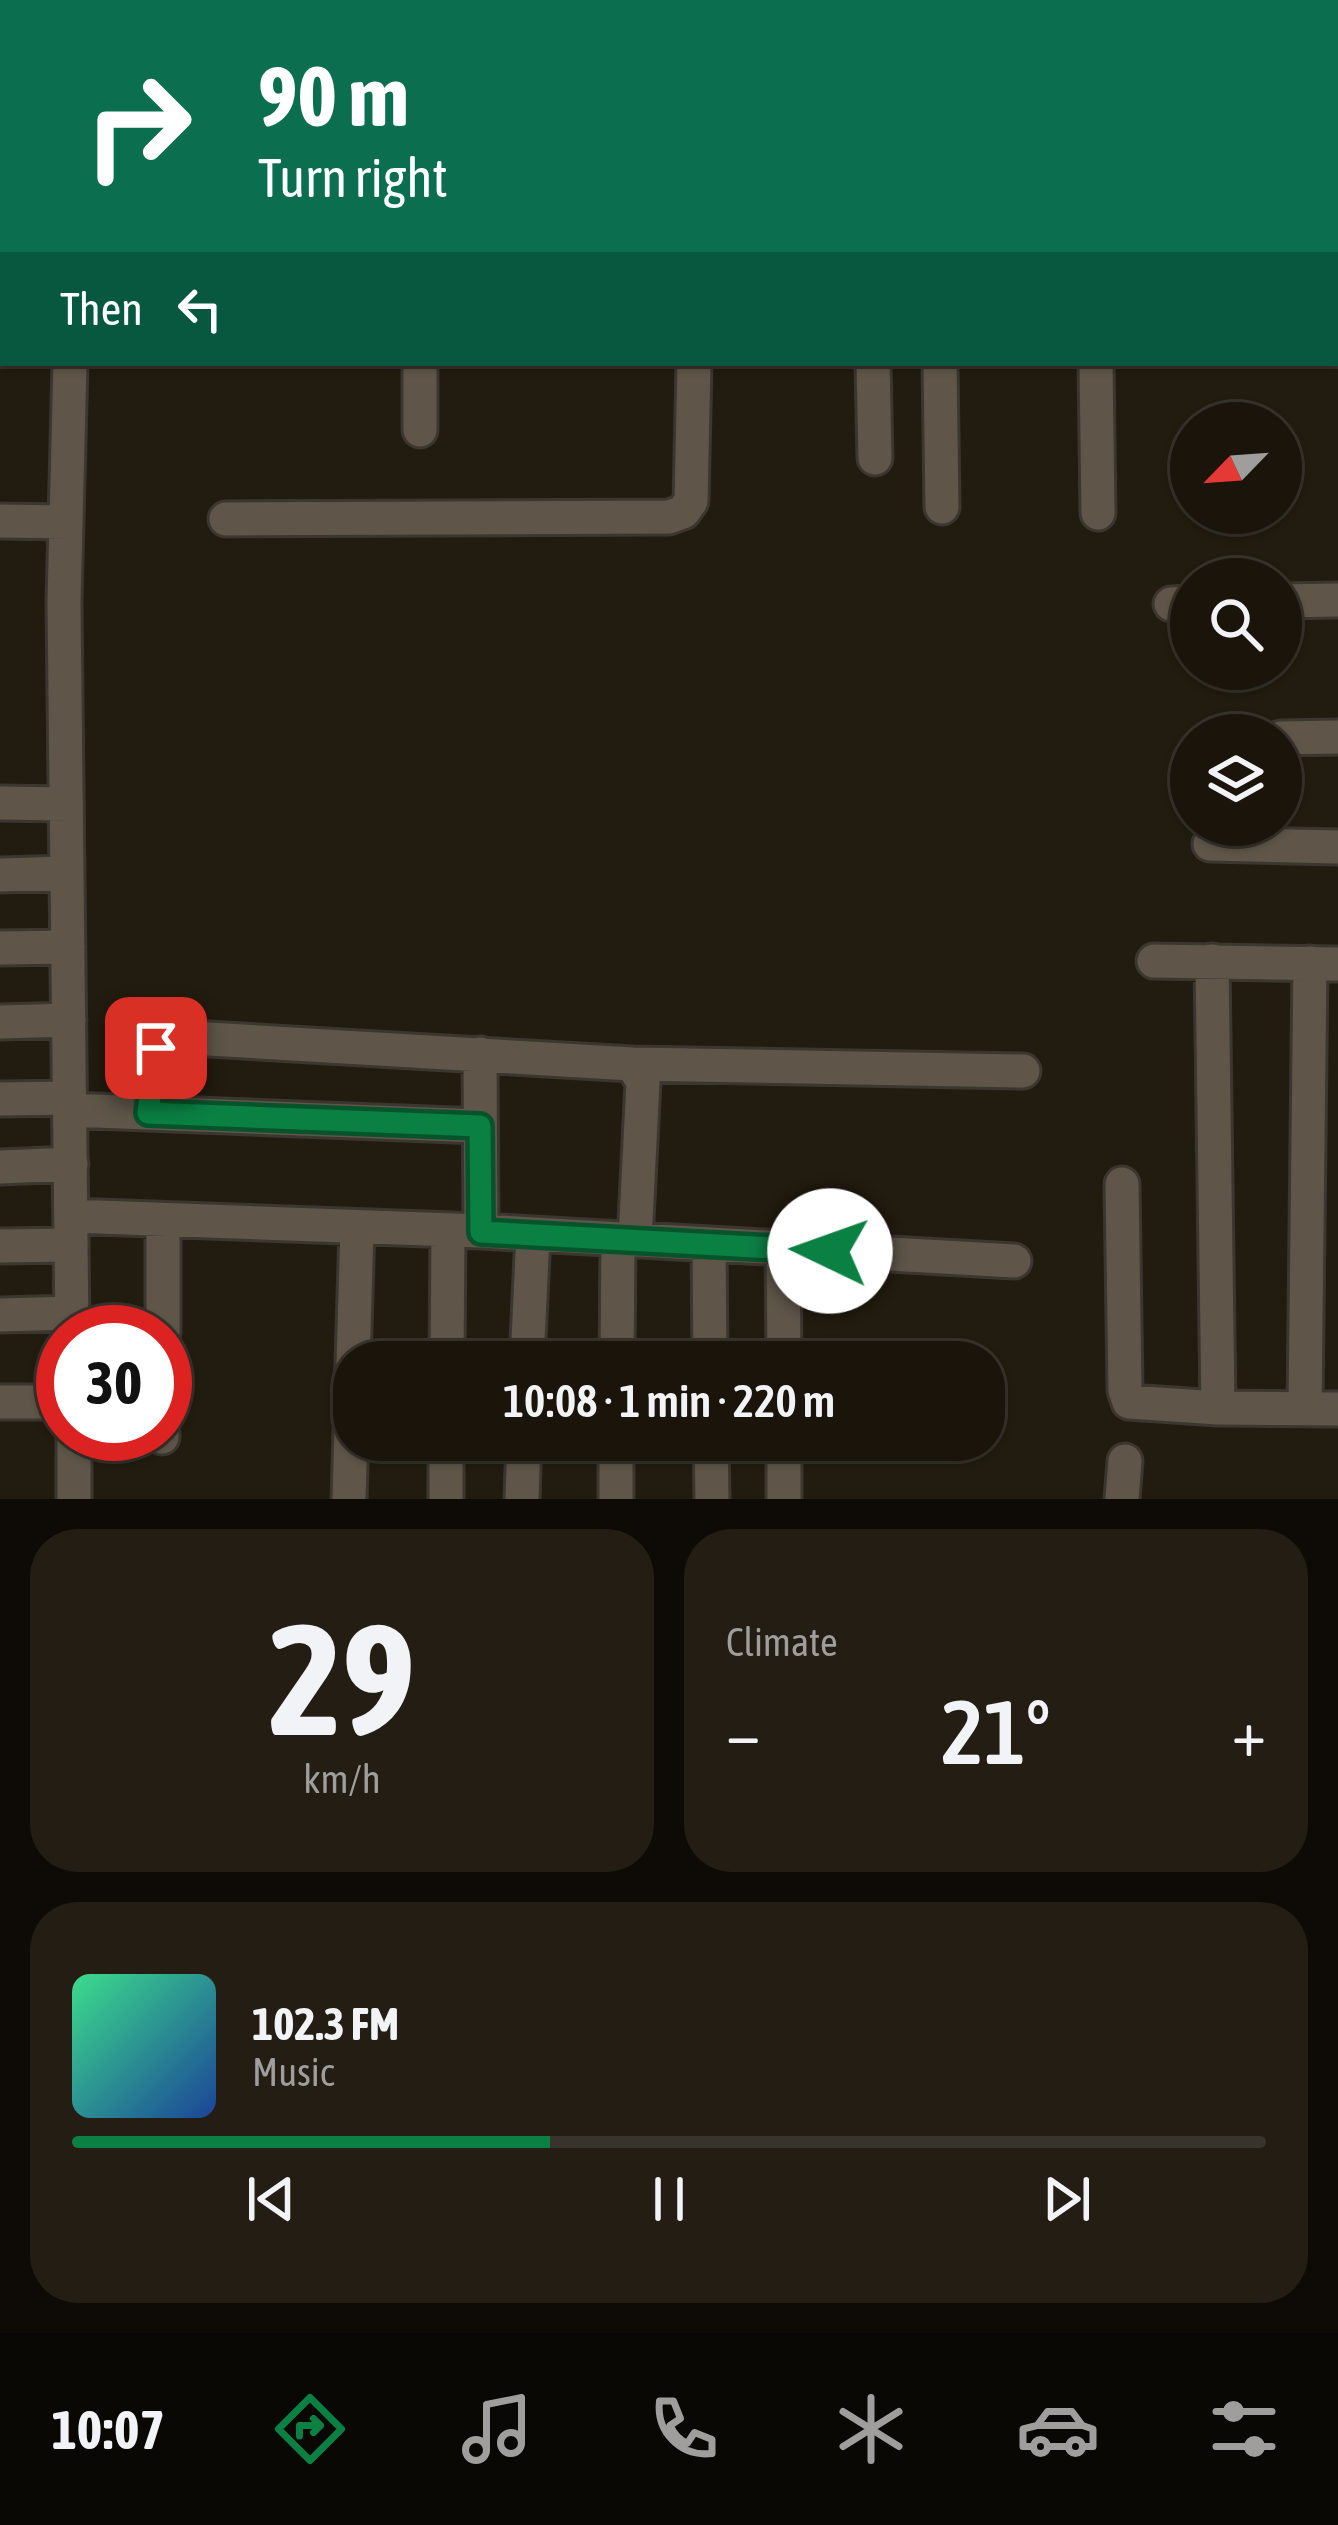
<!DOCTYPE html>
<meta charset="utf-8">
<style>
body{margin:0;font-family:"Asap Condensed",sans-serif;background:#231d14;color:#f1f3f6;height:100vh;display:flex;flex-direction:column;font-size:45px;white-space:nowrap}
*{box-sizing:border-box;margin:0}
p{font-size:39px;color:#9f9e9d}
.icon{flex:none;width:66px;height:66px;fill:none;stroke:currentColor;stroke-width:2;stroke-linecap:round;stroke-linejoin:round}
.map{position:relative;height:1499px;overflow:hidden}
.sheet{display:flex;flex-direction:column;gap:30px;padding:30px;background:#0e0b06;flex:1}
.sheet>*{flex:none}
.banner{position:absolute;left:0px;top:0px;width:1338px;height:366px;box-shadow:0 3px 9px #0004,0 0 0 3px #38332c;background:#0b6e4f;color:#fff;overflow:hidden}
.needle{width:78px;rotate:245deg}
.controls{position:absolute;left:1170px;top:402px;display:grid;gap:24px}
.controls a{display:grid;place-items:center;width:132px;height:132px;border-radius:50%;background:#1a140b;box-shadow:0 3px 9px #0004,0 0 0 3px #38332c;font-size:60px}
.speed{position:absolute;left:36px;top:1305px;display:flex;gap:24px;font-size:60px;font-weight:700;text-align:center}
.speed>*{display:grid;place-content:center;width:156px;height:156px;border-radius:50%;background:#1a140b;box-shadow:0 3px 9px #0004,0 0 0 3px #38332c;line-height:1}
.speed .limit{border:18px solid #d22;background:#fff;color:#111}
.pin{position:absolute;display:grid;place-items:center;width:102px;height:102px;color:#fff;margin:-51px;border-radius:24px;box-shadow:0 6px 18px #0006}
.me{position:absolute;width:132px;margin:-66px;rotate:273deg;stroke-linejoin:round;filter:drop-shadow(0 0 9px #0008)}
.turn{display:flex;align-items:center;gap:42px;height:252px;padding:0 60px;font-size:54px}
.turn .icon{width:156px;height:156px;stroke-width:2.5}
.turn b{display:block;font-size:84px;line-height:102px}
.then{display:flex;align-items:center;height:114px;padding:0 60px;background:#0003;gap:24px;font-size:45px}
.big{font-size:90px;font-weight:600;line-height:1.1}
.sheet .tile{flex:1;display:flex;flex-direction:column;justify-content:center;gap:18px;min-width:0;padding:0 42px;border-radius:48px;background:#231d14}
.sheet .dial{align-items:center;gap:0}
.dial b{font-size:156px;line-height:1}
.song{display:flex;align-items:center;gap:36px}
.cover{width:144px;height:144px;border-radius:18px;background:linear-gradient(135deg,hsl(150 70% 55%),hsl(220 70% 35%))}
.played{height:12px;border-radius:6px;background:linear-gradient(90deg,#0b8043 40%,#38332c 40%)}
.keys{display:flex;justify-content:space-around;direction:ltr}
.heat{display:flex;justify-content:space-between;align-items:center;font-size:66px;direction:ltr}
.sheet .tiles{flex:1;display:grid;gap:30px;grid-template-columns:1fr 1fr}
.tile:last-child{grid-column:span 2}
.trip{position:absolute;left:333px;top:1341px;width:672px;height:120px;border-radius:48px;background:#1a140b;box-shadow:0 3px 9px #0004,0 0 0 3px #38332c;font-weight:600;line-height:120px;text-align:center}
.tabs{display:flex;height:192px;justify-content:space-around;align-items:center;background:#0a0804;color:#9f9e9d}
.tabs .icon{width:84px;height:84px}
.tabs .selected{color:#0b8043}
.tabs b{font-size:54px;color:#f1f3f6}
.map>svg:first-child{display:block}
</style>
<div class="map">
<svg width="1338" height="1499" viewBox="0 0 1338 1499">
<rect width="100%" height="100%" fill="#221b0f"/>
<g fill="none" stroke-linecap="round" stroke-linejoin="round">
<!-- minor casing -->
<g stroke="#3b3630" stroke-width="39">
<path id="minor" d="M689,0v3
M866,0v3
M927,0l6,3
M1068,0v3
M80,3v-3
M429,3l2,-3
M0,33l3,1
M1335,237l3,2
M0,278h3
M70,363l-6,239 8,730
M420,363v67
M873,363l2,95
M940,363l2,144
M1096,363l2,150
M226,519l443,-2 14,-5 8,-11 3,-138
M0,521l66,1
M1281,601l57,-1
M1171,604l20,-1
M1281,738l57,-1
M0,803l66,1
M1210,844l128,3
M0,875l67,-2
M0,948l68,-1
M1154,961l184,3
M1212,961l6,447
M0,1022l69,-2
M480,1054l1,177
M632,1064l391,7
M0,1099l69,-1
M70,1110l410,16
M149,1113l7,-64 4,-7 15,-5 457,27 11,18 -8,158
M0,1167l71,-3
M1122,1184l3,206 4,12 89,6 120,1
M71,1216l410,15 533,30
M709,1244l1,118
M0,1246l71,-1
M783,1249l1,113
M0,1315l72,-2
M163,1332v-112
M447,1362l1,-132
M527,1362l6,-128
M617,1362l1,-123
M0,1402h63
M1305,1408l5,-445
M74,1434v65
M162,1437v-3
M711,1440l1,59
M784,1440v59
M349,1499l8,-272
M446,1499v-59
M522,1499l2,-59
M616,1499v-59
M1122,1499l3,-38"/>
</g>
<!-- minor -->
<use href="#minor" stroke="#5f5649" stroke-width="33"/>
</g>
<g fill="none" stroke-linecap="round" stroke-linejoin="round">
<!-- route casing -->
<g stroke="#07532c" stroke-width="30">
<path id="route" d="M156,1048l-8,65 332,13 1,106 349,19"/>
</g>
<!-- route -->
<use href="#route" stroke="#0b8043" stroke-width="21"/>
</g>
</svg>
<div class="controls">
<a><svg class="needle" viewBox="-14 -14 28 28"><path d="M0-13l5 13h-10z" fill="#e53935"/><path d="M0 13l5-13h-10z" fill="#9f9e9d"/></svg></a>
<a><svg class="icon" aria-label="search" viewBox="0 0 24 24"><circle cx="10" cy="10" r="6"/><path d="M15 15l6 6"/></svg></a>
<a><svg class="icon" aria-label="layers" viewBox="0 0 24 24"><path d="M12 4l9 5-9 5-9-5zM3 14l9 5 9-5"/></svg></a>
</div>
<div class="speed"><div class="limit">30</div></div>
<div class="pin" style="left:156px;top:1048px;background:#d93025"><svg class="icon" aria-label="arrive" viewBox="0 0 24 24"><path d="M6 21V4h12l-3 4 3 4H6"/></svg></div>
<svg class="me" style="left:830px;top:1251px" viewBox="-20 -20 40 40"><circle r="19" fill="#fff"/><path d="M0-13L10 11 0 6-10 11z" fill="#0b8043"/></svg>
<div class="trip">10:08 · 1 min · 220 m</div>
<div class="banner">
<div class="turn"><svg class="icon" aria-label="right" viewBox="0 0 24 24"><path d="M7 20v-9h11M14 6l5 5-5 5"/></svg><div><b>90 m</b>Turn right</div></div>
<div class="then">Then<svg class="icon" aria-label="left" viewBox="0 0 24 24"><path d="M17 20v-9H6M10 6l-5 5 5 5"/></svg></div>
</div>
</div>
<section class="sheet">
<div class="tiles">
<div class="tile dial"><b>29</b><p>km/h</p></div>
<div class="tile"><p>Climate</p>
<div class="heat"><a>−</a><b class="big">21°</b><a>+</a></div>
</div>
<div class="tile">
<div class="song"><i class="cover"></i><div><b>102.3 FM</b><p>Music</p></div></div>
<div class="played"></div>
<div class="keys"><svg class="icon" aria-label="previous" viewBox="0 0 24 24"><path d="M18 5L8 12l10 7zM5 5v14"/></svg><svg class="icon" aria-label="pause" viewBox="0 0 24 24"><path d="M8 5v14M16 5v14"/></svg><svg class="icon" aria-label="next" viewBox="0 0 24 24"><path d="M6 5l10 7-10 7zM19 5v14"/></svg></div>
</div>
</div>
</section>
<nav class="tabs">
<b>10:07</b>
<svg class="icon selected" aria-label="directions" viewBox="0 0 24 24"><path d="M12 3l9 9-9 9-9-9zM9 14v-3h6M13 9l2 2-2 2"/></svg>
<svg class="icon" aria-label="music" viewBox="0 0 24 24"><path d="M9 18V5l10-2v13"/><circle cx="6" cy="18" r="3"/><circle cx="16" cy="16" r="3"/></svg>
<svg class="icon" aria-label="phone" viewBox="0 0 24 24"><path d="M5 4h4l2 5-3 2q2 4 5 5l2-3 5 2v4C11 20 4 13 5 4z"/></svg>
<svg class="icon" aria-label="climate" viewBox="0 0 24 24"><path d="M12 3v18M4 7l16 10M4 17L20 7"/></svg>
<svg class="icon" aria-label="car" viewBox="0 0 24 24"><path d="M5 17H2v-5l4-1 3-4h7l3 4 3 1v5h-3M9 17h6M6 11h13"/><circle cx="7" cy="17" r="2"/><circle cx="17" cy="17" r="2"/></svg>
<svg class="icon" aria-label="filters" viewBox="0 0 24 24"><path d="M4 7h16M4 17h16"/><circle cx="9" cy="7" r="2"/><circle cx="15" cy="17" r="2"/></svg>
</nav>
